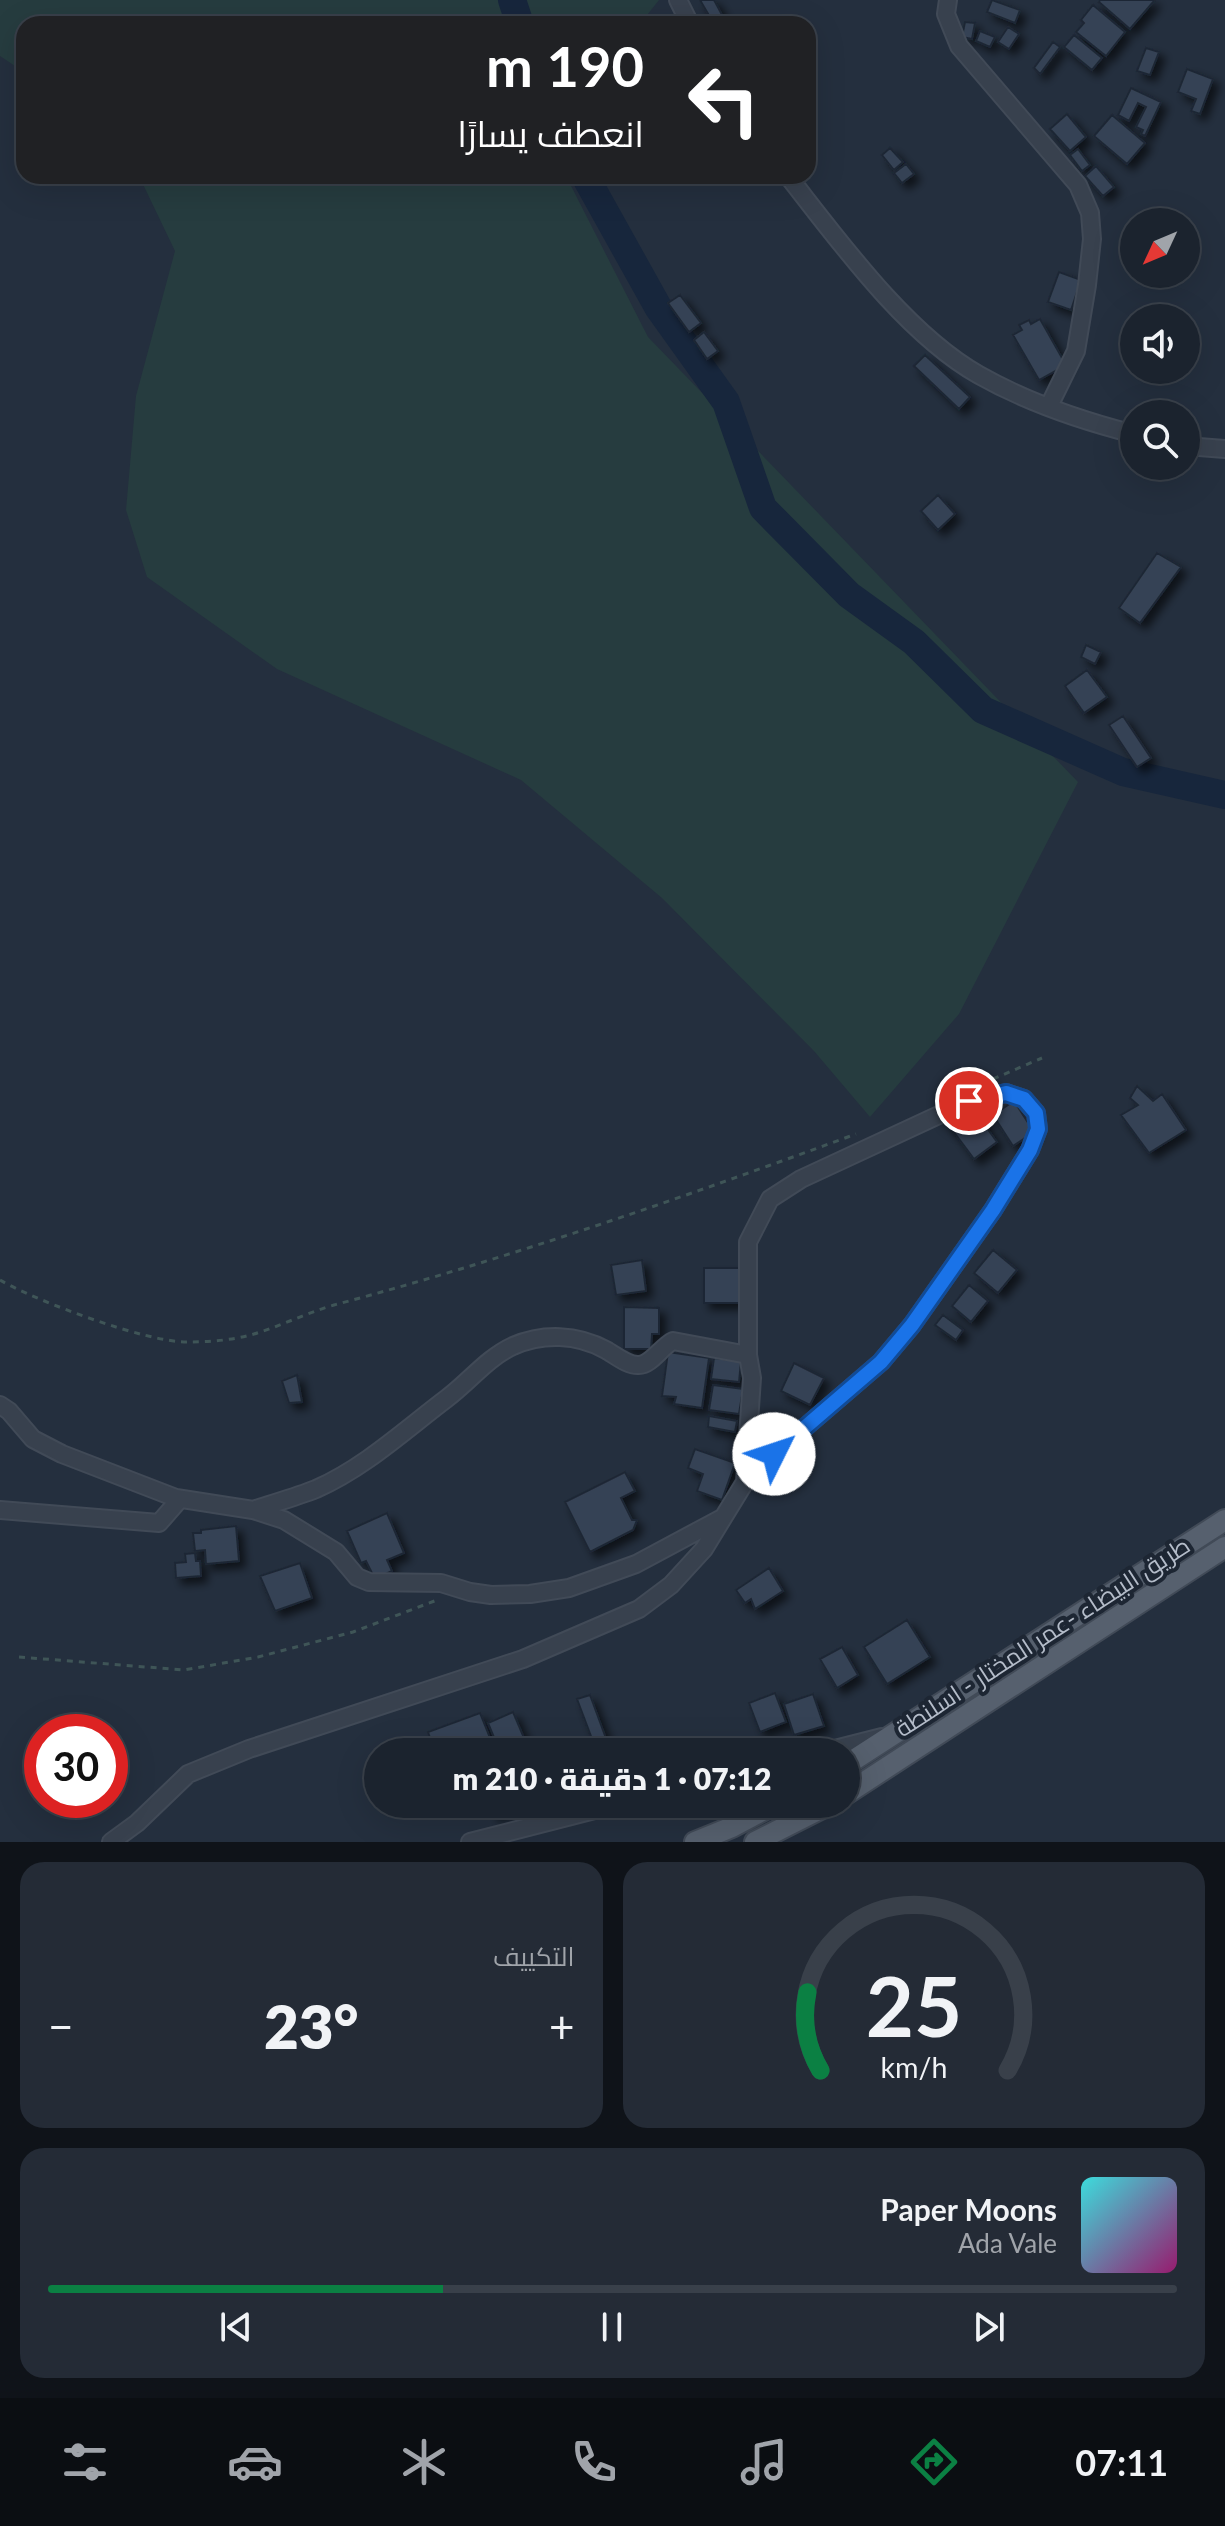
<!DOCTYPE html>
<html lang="ar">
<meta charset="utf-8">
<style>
body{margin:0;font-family:Lato,Cairo,sans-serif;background:#242b36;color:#f1f3f6;direction:rtl;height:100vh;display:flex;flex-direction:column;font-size:30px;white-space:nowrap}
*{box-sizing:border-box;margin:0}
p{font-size:26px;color:#a0a4aa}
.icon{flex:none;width:44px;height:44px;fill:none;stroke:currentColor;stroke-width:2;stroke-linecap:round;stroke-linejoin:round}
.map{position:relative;height:1842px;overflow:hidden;direction:ltr}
.drawer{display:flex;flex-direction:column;gap:20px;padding:20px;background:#0f1319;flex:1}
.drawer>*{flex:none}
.hud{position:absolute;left:16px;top:16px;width:800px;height:168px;border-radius:24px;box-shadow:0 8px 32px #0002,0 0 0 2px #39404a;direction:rtl;background:#202124;color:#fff;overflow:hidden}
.needle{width:52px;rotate:226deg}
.tools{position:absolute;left:1120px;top:208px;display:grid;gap:16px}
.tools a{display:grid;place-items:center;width:80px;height:80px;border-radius:50%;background:#1b232e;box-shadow:0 8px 32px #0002,0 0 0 2px #39404a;font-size:40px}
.speed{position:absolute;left:24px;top:1714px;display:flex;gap:16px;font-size:40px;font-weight:700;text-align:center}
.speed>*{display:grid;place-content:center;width:104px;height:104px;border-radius:50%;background:#1b232e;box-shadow:0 8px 32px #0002,0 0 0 2px #39404a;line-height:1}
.speed .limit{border:12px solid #d22;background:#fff;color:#111}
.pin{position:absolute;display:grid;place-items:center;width:68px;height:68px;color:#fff;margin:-34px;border:4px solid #fff;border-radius:50%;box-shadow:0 2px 8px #0007}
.me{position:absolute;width:88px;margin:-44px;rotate:49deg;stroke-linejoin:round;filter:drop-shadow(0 0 6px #0008)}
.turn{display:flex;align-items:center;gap:28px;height:168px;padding:0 40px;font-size:36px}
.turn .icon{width:104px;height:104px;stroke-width:2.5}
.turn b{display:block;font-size:56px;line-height:68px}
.big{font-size:60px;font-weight:800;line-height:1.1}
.drawer .tile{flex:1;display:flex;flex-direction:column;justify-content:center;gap:12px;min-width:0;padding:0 28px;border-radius:24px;background:#242b36}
.drawer .dial{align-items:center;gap:0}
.dial svg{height:208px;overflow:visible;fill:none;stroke:#39404a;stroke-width:7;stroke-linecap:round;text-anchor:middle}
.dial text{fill:#f1f3f6;stroke:none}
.song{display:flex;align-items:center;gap:24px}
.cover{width:96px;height:96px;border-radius:12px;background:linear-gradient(135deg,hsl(180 70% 55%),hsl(320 70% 35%))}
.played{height:8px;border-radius:4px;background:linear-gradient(90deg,#0b8043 35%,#39404a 35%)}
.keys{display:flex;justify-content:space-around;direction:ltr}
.heat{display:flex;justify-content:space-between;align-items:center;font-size:44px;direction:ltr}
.drawer .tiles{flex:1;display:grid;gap:20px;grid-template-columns:1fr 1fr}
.tile:last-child{grid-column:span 2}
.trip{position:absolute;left:364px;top:1738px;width:496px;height:80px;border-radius:40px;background:#1b232e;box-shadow:0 8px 32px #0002,0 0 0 2px #39404a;font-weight:800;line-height:80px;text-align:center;direction:rtl}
.menu{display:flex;height:128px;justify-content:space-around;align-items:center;background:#0b0e12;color:#a0a4aa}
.menu .icon{width:56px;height:56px}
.menu .active{color:#0b8043}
.menu b{font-size:36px;color:#f1f3f6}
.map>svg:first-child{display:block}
</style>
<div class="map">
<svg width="1225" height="1842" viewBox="0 0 1225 1842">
<defs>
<filter id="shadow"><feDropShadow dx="6" dy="6" stdDeviation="4" flood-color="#0009"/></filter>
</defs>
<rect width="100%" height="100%" fill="#242f3e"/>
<!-- green -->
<path fill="#263c3f" d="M0,0h659l-19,24h-616v48l-24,-16z
M139,176h427l82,161 430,445 -119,232 -89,103 -56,-66 -152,-153 -141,-118 -244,-111 -130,-92 -21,-67 10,-114 39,-145z"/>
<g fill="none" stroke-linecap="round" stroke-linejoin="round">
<!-- river -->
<path stroke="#17263c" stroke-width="28" d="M512,0l8,24
M585,176l73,131 68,95 37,106 86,87 65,47 69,68 140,62 102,23"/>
</g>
<!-- building -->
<path fill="#364354" stroke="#1f2835" stroke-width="2" filter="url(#shadow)" d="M700,0h14l13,24h-13z
M992,0l28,10 -5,13 -28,-11z
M1100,0h53l1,1 -24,28 -31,-27z
M1093,5l32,27 -19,24 -30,-24 8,-9 -3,-3z
M965,22l10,1 -3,16 -10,-2z
M1008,27l11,7 -10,15 -11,-7z
M980,31l15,6 -5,10 -14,-6z
M1074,35l28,23 -10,12 -28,-23z
M1053,42l7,5 -20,27 -6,-6z
M1146,48l13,4 -9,23 -13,-4z
M1187,69l26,10 -13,35 -9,-3 5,-12 -18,-7z
M1131,88l30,14 -16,34 -4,-2 2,-4 -7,-3 10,-20 -8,-4 -9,18 -11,-6z
M1067,114l19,23 -16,14 -20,-22z
M1112,115l33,28 -18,21 -33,-28z
M890,148l13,14 -9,8 -12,-15z
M1078,149l12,16 -8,6 -12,-16z
M906,164l8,10 -12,9 -8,-10z
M1096,166l18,21 -11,9 -18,-20z
M1059,272l22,8 -10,30 -23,-8z
M680,295l21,28 -12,9 -21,-29z
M1040,319l26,46 -27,15 -26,-45 9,-5 -3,-5 10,-5 2,4z
M704,332l14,19 -11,8 -13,-19z
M925,355l45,42 -11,12 -45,-43z
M938,495l17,19 -17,16 -17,-19z
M1157,553l24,14 -41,56 -21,-15z
M1086,645l15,7 -6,12 -14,-7z
M1087,670l20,27 -23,16 -19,-27z
M1123,716l28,42 -14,9 -28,-42z
M1137,1086l16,15 9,-7 24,36 -37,23 -28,-38 17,-10 -8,-7z
M1014,1101l20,31 -21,14 -20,-31z
M971,1106l26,36 -23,17 -26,-35z
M993,1250l24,20 -19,23 -24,-20z
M642,1260l4,31 -30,4 -5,-30z
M704,1268h35v35h-35z
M969,1285l19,16 -17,21 -19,-16z
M624,1307l35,1v26h-7l-1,15h-27z
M943,1315l20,15 -7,10 -21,-15z
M668,1352l41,6 -7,50 -28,-4 2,-7 -14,-1z
M714,1358l27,3 -2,21 -28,-3z
M794,1363l30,15 -14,27 -29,-14z
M297,1375l5,27 -13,1 -7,-22z
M713,1385l30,4 -4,25 -30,-4z
M709,1416l28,5 -2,11 -27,-5z
M695,1449l40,14 -13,37 -25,-9 6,-17 -15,-6z
M625,1472l10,19 -14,7 11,22h5l-4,10 -43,22 -25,-50z
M387,1513l17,40 -17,7 5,11 -17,8 -9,-18 -5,2 -14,-32z
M236,1526l3,35 -33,3 -1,-14 -10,1 -2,-18h8v-3z
M195,1553l1,8h4l1,15 -25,2 -1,-15 11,-1 -1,-8z
M300,1563l12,35 -37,13 -15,-35z
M769,1568l14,23 -28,18 -4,-10 -6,4 -9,-13z
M907,1620l23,37 -43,27 -23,-37z
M842,1647l16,28 -21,13 -17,-29z
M775,1693l11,29 -26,10 -11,-29z
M813,1694l11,32 -30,9 -10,-31z
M590,1695l21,57h-14l-20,-53z
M513,1712l17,40h-30l-12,-29z
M480,1713l10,25 -38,14h-17l-7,-20z
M490,1804h28v2l-24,9z"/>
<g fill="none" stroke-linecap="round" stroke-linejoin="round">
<!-- minor casing -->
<g stroke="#414a57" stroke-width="20">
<path id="minor" d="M678,0l12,24
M948,0l-2,14 13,32 119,139 12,28 2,26 -5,46 -11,66 -27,55
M788,176c51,65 118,158 191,199 46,26 104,46 155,59
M1186,446l39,3
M0,1405l9,6 24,28 29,15 114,44 77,12 31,10 52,32 21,25 12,5 72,1 29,9 21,3 39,-1 39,-6 67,-24 86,-46
M0,1510l159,13 21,-24
M253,1510c21,-7 43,-13 63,-21 48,-21 89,-59 130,-90 23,-17 41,-41 67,-53 30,-13 64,-12 93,4 9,5 22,16 33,15 12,0 23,-19 34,-24l75,14 4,23 -7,104
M823,1752l59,-15
M111,1842l26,-19 51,-49 61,-25 274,-90 116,-50 32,-24 33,-36 41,-67 29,-28 107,-92 31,-37 81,-115 37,-60 8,-21 -2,-16 -12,-14 -18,-6 -37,8 -168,78 -31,20 -22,43v113
M470,1842l148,-38"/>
</g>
<!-- major casing -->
<g stroke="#414a57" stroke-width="24">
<path id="major" d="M846,1765l379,-245
M846,1794l379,-247
M695,1842l37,-15 43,-23
M755,1842l75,-38"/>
</g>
<!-- path -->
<path stroke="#3f5557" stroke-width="3" stroke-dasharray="6 6" stroke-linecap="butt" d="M993,1079l49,-21
M0,1280c36,21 148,63 188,62 22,0 46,-2 66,-8 27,-8 52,-21 80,-29 177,-47 350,-108 522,-171
M19,1657l165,13 74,-13 95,-25 84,-32"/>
<!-- minor -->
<use href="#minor" stroke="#38414e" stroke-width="16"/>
<!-- major -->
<use href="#major" stroke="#56606e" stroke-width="20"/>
</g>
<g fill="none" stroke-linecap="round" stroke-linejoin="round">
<!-- route casing -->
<g stroke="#114b97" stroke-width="20">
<path id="route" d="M774,1454l107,-92 31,-37 81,-115 37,-60 8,-21 -2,-16 -12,-14 -18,-6 -37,8"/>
</g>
<!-- route -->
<use href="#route" stroke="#1a73e8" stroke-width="14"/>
</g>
<g text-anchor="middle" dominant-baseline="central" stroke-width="8" stroke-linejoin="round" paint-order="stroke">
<!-- street labels -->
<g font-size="24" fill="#b4bcc9" stroke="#1d2633">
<text transform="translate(1042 1636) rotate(-33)">طريق البيضاء -عمر المختار - اسلنطة</text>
</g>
</g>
</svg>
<div class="tools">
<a><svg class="needle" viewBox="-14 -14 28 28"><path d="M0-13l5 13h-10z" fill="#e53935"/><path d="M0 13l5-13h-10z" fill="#a0a4aa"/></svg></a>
<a><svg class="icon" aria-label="sound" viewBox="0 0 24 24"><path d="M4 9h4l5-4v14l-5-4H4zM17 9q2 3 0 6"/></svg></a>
<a><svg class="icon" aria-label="search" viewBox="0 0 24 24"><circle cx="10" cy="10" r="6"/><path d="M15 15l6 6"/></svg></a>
</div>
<div class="speed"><div class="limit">30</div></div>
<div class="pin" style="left:969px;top:1101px;background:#d93025"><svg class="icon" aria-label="arrive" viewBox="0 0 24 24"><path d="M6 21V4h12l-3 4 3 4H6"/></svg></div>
<svg class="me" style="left:774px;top:1454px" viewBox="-20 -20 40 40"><circle r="19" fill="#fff"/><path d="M0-13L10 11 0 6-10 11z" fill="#1a73e8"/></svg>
<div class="trip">07:12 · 1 دقيقة · 210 m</div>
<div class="hud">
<div class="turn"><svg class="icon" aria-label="left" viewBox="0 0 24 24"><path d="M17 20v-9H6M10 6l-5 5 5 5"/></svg><div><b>190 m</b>انعطف يسارًا</div></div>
</div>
</div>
<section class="drawer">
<div class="tiles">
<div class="tile dial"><svg viewBox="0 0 100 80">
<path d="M14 69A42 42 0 1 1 86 69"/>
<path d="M14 69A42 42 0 0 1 9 39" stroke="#0b8043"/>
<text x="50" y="56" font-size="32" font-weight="700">25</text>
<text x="50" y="72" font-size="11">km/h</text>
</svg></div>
<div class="tile"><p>التكييف</p>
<div class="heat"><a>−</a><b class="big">23°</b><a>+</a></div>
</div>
<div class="tile">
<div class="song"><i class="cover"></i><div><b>Paper Moons</b><p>Ada Vale</p></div></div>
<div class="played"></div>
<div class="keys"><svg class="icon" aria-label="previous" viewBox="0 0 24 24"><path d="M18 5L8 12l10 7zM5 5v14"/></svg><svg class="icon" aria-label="pause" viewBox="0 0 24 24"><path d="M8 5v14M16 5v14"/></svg><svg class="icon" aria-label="next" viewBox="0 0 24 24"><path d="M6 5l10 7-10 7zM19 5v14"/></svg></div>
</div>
</div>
</section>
<nav class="menu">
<b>07:11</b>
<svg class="icon active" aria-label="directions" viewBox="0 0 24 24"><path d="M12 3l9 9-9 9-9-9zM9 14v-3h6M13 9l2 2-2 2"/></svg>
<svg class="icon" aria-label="music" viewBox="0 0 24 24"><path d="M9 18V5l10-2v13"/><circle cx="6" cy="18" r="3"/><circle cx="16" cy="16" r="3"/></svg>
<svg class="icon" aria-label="phone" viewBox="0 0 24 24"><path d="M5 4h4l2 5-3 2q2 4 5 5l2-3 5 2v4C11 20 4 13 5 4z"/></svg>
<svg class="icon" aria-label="climate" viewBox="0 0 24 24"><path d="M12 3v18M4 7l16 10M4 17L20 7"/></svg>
<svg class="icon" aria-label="car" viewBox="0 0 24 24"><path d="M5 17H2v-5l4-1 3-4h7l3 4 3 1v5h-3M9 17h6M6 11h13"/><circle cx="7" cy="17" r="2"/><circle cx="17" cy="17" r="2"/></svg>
<svg class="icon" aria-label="filters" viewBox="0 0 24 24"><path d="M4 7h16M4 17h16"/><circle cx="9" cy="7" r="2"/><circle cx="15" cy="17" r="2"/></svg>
</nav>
